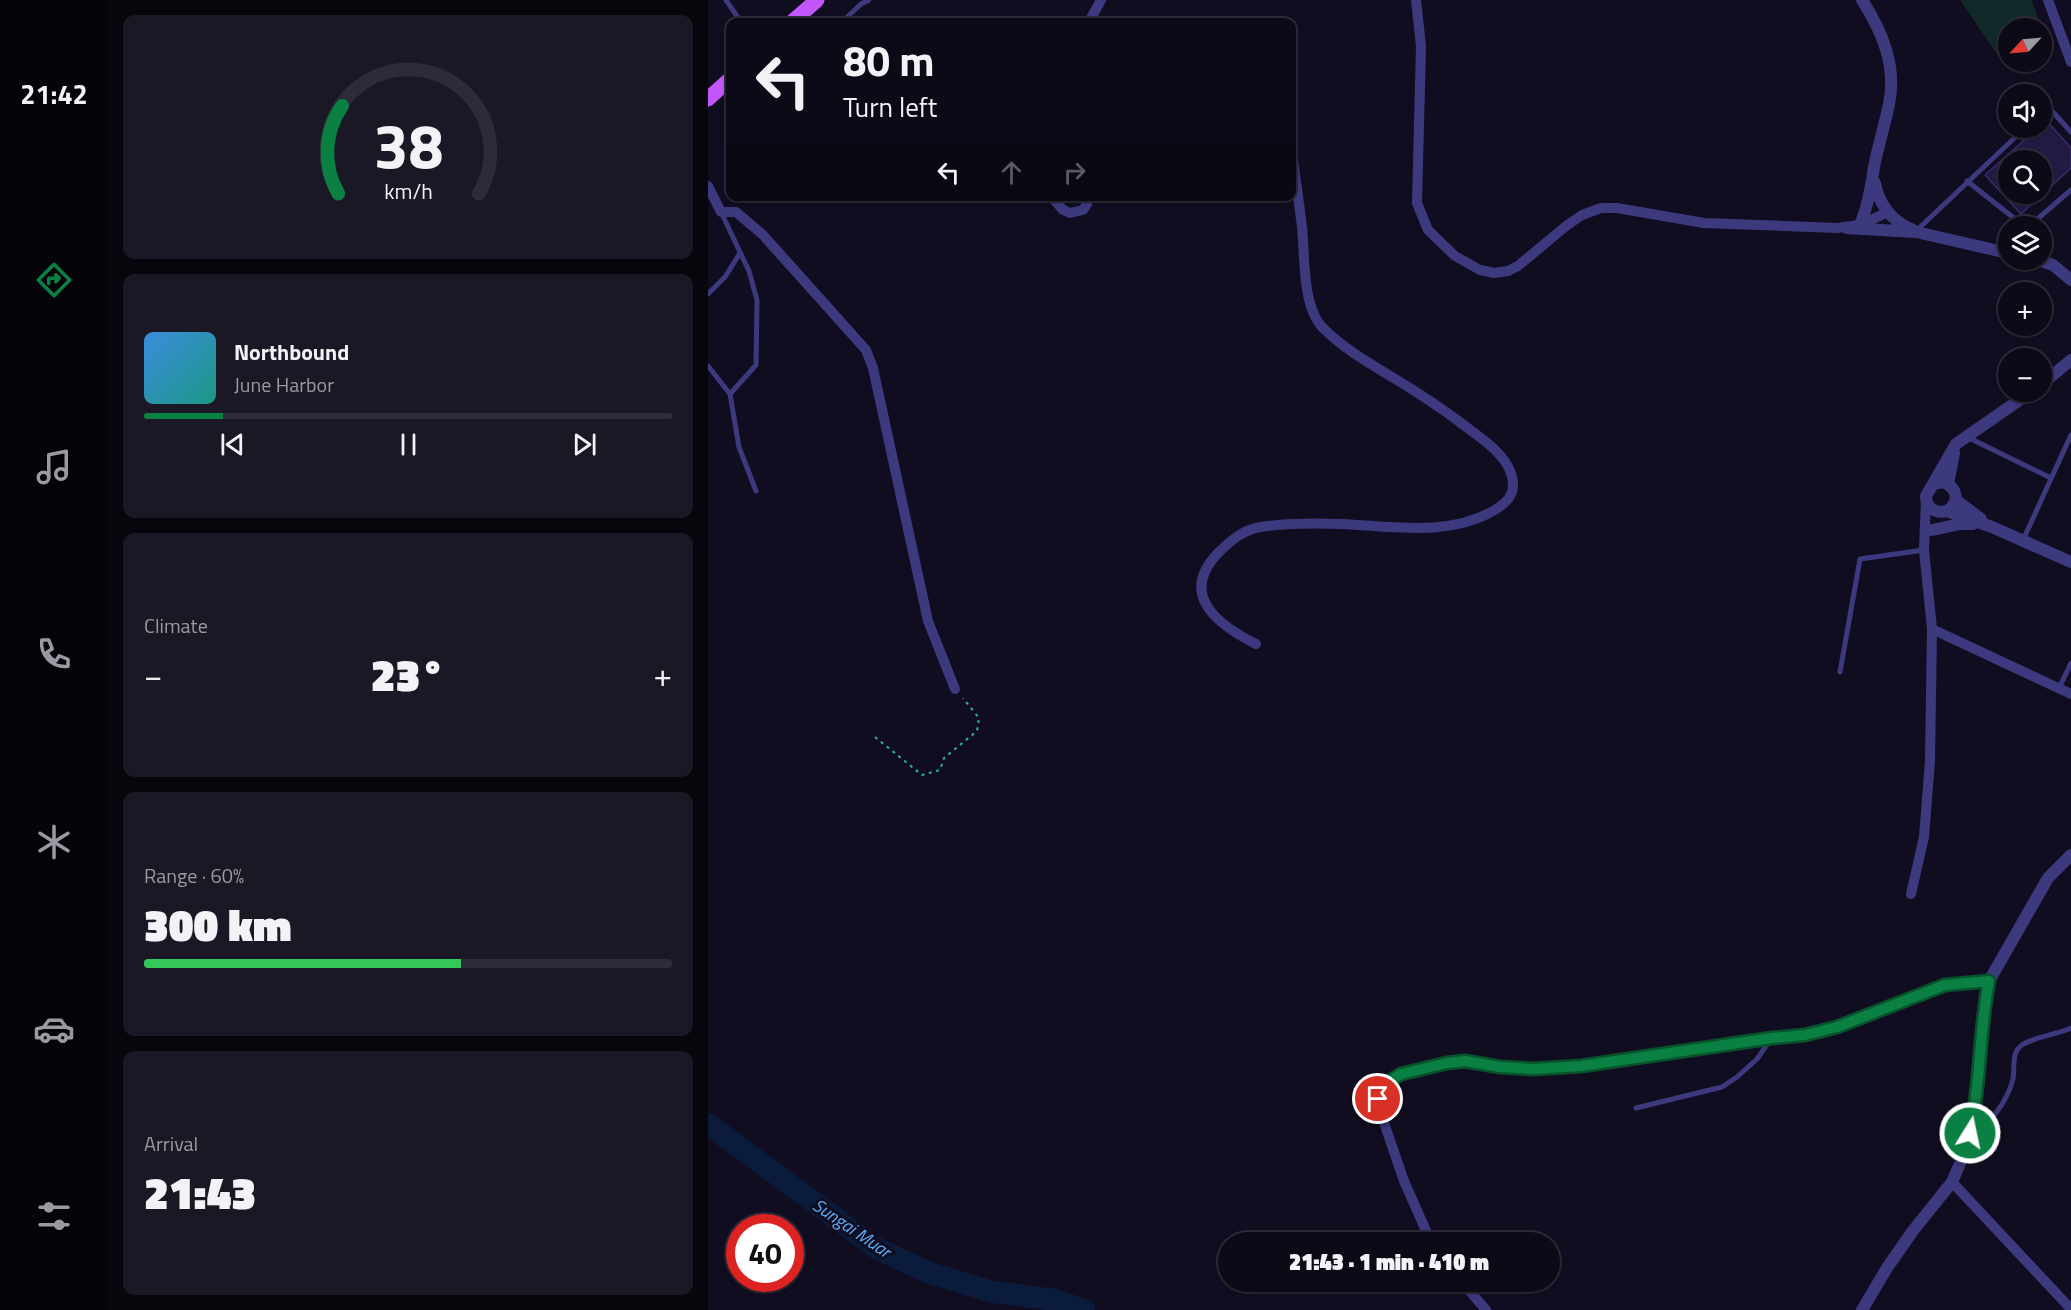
<!DOCTYPE html>
<meta charset="utf-8">
<style>
body{margin:0;font-family:"Titillium Web",sans-serif;background:#1b1825;color:#f1f3f6;height:100vh;display:flex;flex-direction:column;font-size:22px;white-space:nowrap}
*{box-sizing:border-box;margin:0}
p{font-size:20px;color:#9a9aa2}
.icon{flex:none;width:33px;height:33px;fill:none;stroke:currentColor;stroke-width:2;stroke-linecap:round;stroke-linejoin:round}
.map{position:relative;flex:1;overflow:hidden}
.side{display:flex;flex-direction:column;gap:15px;padding:15px;background:#07060d;width:600px}
.side>*{flex:none}
.guide{position:absolute;left:18px;top:18px;width:570px;height:183px;border-radius:12px;box-shadow:0 2px 4px #0004,0 0 0 2px #2d2b37;background:#0d0a18;color:#f1f3f6;overflow:hidden}
.needle{width:39px;rotate:244deg}
.buttons{position:absolute;left:1290px;top:18px;display:grid;gap:12px}
.buttons a{display:grid;place-items:center;width:54px;height:54px;border-radius:50%;background:#0d0a18;box-shadow:0 2px 4px #0004,0 0 0 2px #2d2b37;font-size:30px}
.speed{position:absolute;left:18px;top:1214px;display:flex;gap:12px;font-size:30px;font-weight:700;text-align:center}
.speed>*{display:grid;place-content:center;width:78px;height:78px;border-radius:50%;background:#0d0a18;box-shadow:0 2px 4px #0004,0 0 0 2px #2d2b37;line-height:1}
.speed .limit{border:9px solid #d22;background:#fff;color:#111}
.pin{position:absolute;display:grid;place-items:center;width:51px;height:51px;color:#fff;margin:-26px;border:3px solid #fff;border-radius:50%;box-shadow:0 2px 6px #0007}
.me{position:absolute;width:66px;margin:-33px;rotate:10deg;stroke-linejoin:round;filter:drop-shadow(0 0 4px #0008)}
.turn{display:flex;align-items:center;gap:21px;height:126px;padding:0 18px;font-size:27px}
.turn .icon{width:78px;height:78px;stroke-width:2.5}
.turn b{display:block;font-size:42px;line-height:51px}
.lanes{display:flex;align-items:center;height:57px;padding:0 18px;background:#0003;justify-content:center;gap:30px;direction:ltr}
.lanes .off{opacity:.35}
.big{font-size:45px;font-weight:800;line-height:1.1}
.side .widget{flex:1;display:flex;flex-direction:column;justify-content:center;gap:9px;min-width:0;padding:0 21px;border-radius:12px;background:#1b1825}
.side .dial{align-items:center;gap:0}
.dial svg{height:156px;overflow:visible;fill:none;stroke:#2d2b37;stroke-width:7;stroke-linecap:round;text-anchor:middle}
.dial text{fill:#f1f3f6;stroke:none}
.song{display:flex;align-items:center;gap:18px}
.cover{width:72px;height:72px;border-radius:9px;background:linear-gradient(135deg,hsl(210 70% 55%),hsl(170 70% 35%))}
.played{height:6px;border-radius:3px;background:linear-gradient(90deg,#0b8043 15%,#2d2b37 15%)}
.keys{display:flex;justify-content:space-around;direction:ltr}
.heat{display:flex;justify-content:space-between;align-items:center;font-size:33px;direction:ltr}
.charge{height:9px;border-radius:4px;background:linear-gradient(90deg,#34c759 60%,#2d2b37 0)}
.trip{position:absolute;left:510px;top:1232px;width:342px;height:60px;border-radius:30px;background:#0d0a18;box-shadow:0 2px 4px #0004,0 0 0 2px #2d2b37;font-weight:800;line-height:60px;text-align:center}
main{display:flex;flex:1;min-height:0}
.tabs{display:flex;flex-direction:column;width:108px;justify-content:space-around;align-items:center;background:#05040a;color:#9a9aa2}
.tabs .icon{width:42px;height:42px}
.tabs .on{color:#0b8043}
.tabs b{font-size:27px;color:#f1f3f6}
.map>svg:first-child{display:block}
</style>
<main>
<nav class="tabs">
<b>21:42</b>
<svg class="icon on" aria-label="directions" viewBox="0 0 24 24"><path d="M12 3l9 9-9 9-9-9zM9 14v-3h6M13 9l2 2-2 2"/></svg>
<svg class="icon" aria-label="music" viewBox="0 0 24 24"><path d="M9 18V5l10-2v13"/><circle cx="6" cy="18" r="3"/><circle cx="16" cy="16" r="3"/></svg>
<svg class="icon" aria-label="phone" viewBox="0 0 24 24"><path d="M5 4h4l2 5-3 2q2 4 5 5l2-3 5 2v4C11 20 4 13 5 4z"/></svg>
<svg class="icon" aria-label="climate" viewBox="0 0 24 24"><path d="M12 3v18M4 7l16 10M4 17L20 7"/></svg>
<svg class="icon" aria-label="car" viewBox="0 0 24 24"><path d="M5 17H2v-5l4-1 3-4h7l3 4 3 1v5h-3M9 17h6M6 11h13"/><circle cx="7" cy="17" r="2"/><circle cx="17" cy="17" r="2"/></svg>
<svg class="icon" aria-label="filters" viewBox="0 0 24 24"><path d="M4 7h16M4 17h16"/><circle cx="9" cy="7" r="2"/><circle cx="15" cy="17" r="2"/></svg>
</nav>
<section class="side">
<div class="widget dial"><svg viewBox="0 0 100 80">
<path d="M14 69A42 42 0 1 1 86 69"/>
<path d="M14 69A42 42 0 0 1 16 24" stroke="#0b8043"/>
<text x="50" y="56" font-size="32" font-weight="700">38</text>
<text x="50" y="72" font-size="11">km/h</text>
</svg></div>
<div class="widget">
<div class="song"><i class="cover"></i><div><b>Northbound</b><p>June Harbor</p></div></div>
<div class="played"></div>
<div class="keys"><svg class="icon" aria-label="previous" viewBox="0 0 24 24"><path d="M18 5L8 12l10 7zM5 5v14"/></svg><svg class="icon" aria-label="pause" viewBox="0 0 24 24"><path d="M8 5v14M16 5v14"/></svg><svg class="icon" aria-label="next" viewBox="0 0 24 24"><path d="M6 5l10 7-10 7zM19 5v14"/></svg></div>
</div>
<div class="widget"><p>Climate</p>
<div class="heat"><a>−</a><b class="big">23°</b><a>+</a></div>
</div>
<div class="widget"><p>Range · 60%</p><b class="big">300 km</b><div class="charge"></div></div>
<div class="widget"><p>Arrival</p><b class="big">21:43</b></div>
</section>
<div class="map">
<svg width="1363" height="1310" viewBox="0 0 1363 1310">
<rect width="100%" height="100%" fill="#110d20"/>
<!-- green -->
<path fill="#112a29" d="M1252,0h71l11,27 -34,1v22l-9,7z"/>
<g fill="none" stroke-linecap="round" stroke-linejoin="round">
<!-- river -->
<path stroke="#0a1b3c" stroke-width="22" d="M0,1124l168,124 54,25 63,19 63,8 28,10"/>
</g>
<!-- building -->
<path fill="#221a41" stroke="#3a2c6c" stroke-width="1.5" fill-rule="evenodd" d="M1338,120l25,28v20l-50,46 -36,-39 53,-47h4v-4zM1300,160h34v34h-34z"/>
<g fill="none" stroke-linecap="round" stroke-linejoin="round">
<!-- path -->
<path stroke="#30afaa" stroke-width="2" stroke-dasharray="3 4.5" stroke-linecap="butt" d="M167,737l47,38 18,-5 4,-12 33,-27 2,-13 -16,-20"/>
<!-- service -->
<path stroke="#3d397e" stroke-width="5" d="M18,0l15,22
M134,22l19,-18 8,-4
M1334,113l10,-2 19,21
M1259,181l57,45 10,-4 37,-32
M13,212l28,59 8,29 -1,65 -26,29 9,53 17,44
M1209,230l108,-102
M0,294l17,-17 15,-24
M0,366l22,28
M1259,437l84,41
M1315,540l48,-105
M1132,672l20,-113 64,-9
M1351,688l12,-25
M928,1108l86,-21 15,-10 20,-18 14,-20
M1264,1141c16,-18 35,-37 41,-62 2,-11 -2,-27 9,-34 14,-9 34,-10 49,-17"/>
<!-- minor -->
<path stroke="#3d397e" stroke-width="10" d="M708,0l5,46 -4,157 11,27 27,26 25,14 14,3 14,-2 10,-5 48,-40 16,-11 19,-7h16l87,15 133,5 23,-3 28,-13
M1340,0l23,62
M381,22l12,-22
M0,186l13,26h15l27,23 103,115 7,18 55,253 27,68
M343,196l12,14 7,3 13,-3 4,-6 1,-8
M1224,629l139,65
M548,644c-38,-19 -78,-49 -38,-91 12,-12 25,-23 42,-26 26,-4 55,-4 82,-3 49,2 106,13 151,-13 7,-4 16,-10 19,-19 4,-15 -5,-30 -15,-40 -8,-9 -19,-16 -28,-23 -18,-14 -37,-27 -56,-39 -31,-20 -64,-36 -90,-62 -21,-21 -18,-72 -21,-101 -3,-25 -7,-51 -10,-76
M1203,894l13,-57 6,-76 2,-132 -8,-79 2,-50
M1244,1182l119,127
M723,1242l-27,-61 -23,-67 -2,-15 6,-15 16,-10 46,-11 18,-2 35,6 33,2 48,-3 191,-28 33,-3 32,-8 108,-42 44,-4
M753,1281l25,29"/>
<!-- tertiary -->
<path stroke="#3d397e" stroke-width="12" d="M1167,183c4,22 17,38 38,47
M1152,225c9,-21 11,-41 15,-63 4,-19 10,-38 14,-58 8,-38 -7,-73 -27,-104
M1139,228l69,4 92,21
M1330,260l15,5 18,15
M1334,384l29,-24
M1226,484l9,-2c15,6 17,20 4,29 -11,3 -21,-3 -21,-15l30,-52 75,-52
M1240,484l6,-31
M1248,500l25,19
M1239,511l45,16 79,35
M1224,530l28,-6h13
M1154,1310l25,-42 25,-36 40,-50 15,-35 6,-28 10,-108 6,-30 59,-103 23,-23"/>
<!-- primary -->
<path stroke="#c157fb" stroke-width="15" d="M84,22l25,-22
M0,99l22,-20"/>
</g>
<g fill="none" stroke-linecap="round" stroke-linejoin="round">
<!-- route casing -->
<g stroke="#07532c" stroke-width="15">
<path id="route" d="M670,1099l7,-15 16,-10 46,-11 18,-2 35,6 33,2 48,-3 191,-28 33,-3 32,-8 108,-42 44,-4c-10,50 -8,102 -19,152"/>
</g>
<!-- route -->
<use href="#route" stroke="#0b8043" stroke-width="10"/>
</g>
<g text-anchor="middle" dominant-baseline="central" stroke-width="6" stroke-linejoin="round" paint-order="stroke">
<!-- water labels -->
<g font-size="18" font-style="italic" fill="#5eb0fb" stroke="#110d20">
<text transform="translate(144 1228) rotate(34)">Sungai Muar</text>
</g>
</g>
</svg>
<div class="buttons">
<a><svg class="needle" viewBox="-14 -14 28 28"><path d="M0-13l5 13h-10z" fill="#e53935"/><path d="M0 13l5-13h-10z" fill="#9a9aa2"/></svg></a>
<a><svg class="icon" aria-label="sound" viewBox="0 0 24 24"><path d="M4 9h4l5-4v14l-5-4H4zM17 9q2 3 0 6"/></svg></a>
<a><svg class="icon" aria-label="search" viewBox="0 0 24 24"><circle cx="10" cy="10" r="6"/><path d="M15 15l6 6"/></svg></a>
<a><svg class="icon" aria-label="layers" viewBox="0 0 24 24"><path d="M12 4l9 5-9 5-9-5zM3 14l9 5 9-5"/></svg></a>
<a>+</a>
<a>−</a>
</div>
<div class="speed"><div class="limit">40</div></div>
<div class="pin" style="left:670px;top:1099px;background:#d93025"><svg class="icon" aria-label="arrive" viewBox="0 0 24 24"><path d="M6 21V4h12l-3 4 3 4H6"/></svg></div>
<svg class="me" style="left:1262px;top:1133px" viewBox="-20 -20 40 40"><circle r="17" fill="#0b8043" stroke="#fff" stroke-width="3"/><path d="M0-11L8 9 0 5-8 9z" fill="#fff"/></svg>
<div class="trip">21:43 · 1 min · 410 m</div>
<div class="guide">
<div class="turn"><svg class="icon" aria-label="left" viewBox="0 0 24 24"><path d="M17 20v-9H6M10 6l-5 5 5 5"/></svg><div><b>80 m</b>Turn left</div></div>
<div class="lanes"><svg class="icon" aria-label="left" viewBox="0 0 24 24"><path d="M17 20v-9H6M10 6l-5 5 5 5"/></svg><svg class="icon off" aria-label="ahead" viewBox="0 0 24 24"><path d="M12 20V5M6 11l6-6 6 6"/></svg><svg class="icon off" aria-label="right" viewBox="0 0 24 24"><path d="M7 20v-9h11M14 6l5 5-5 5"/></svg></div>
</div>
</div>
</main>
